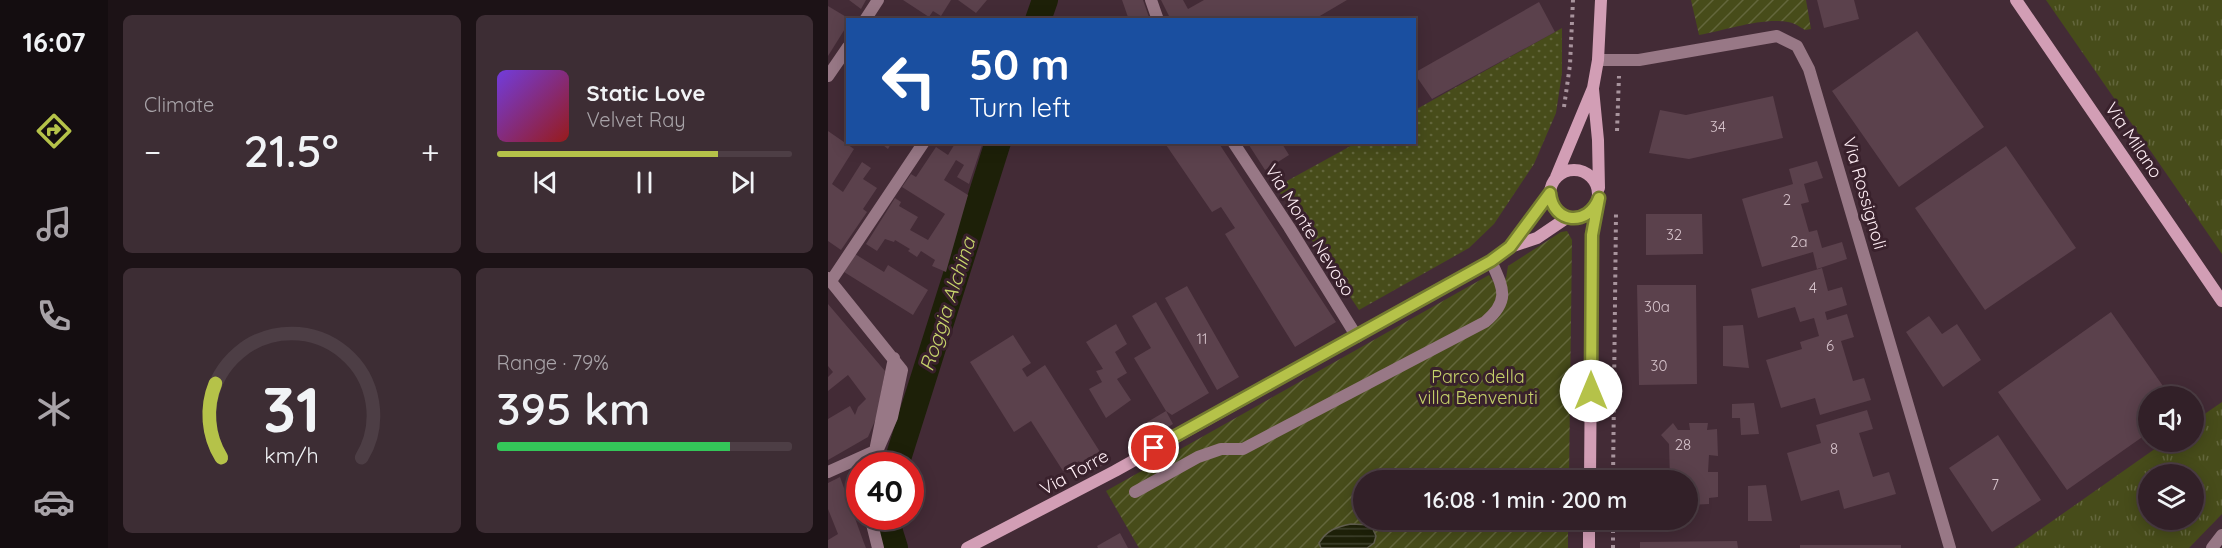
<!DOCTYPE html>
<meta charset="utf-8">
<style>
body{margin:0;font-family:Quicksand,sans-serif;background:#3d2d34;color:#f1f3f6;height:100vh;display:flex;flex-direction:column;font-size:22px;white-space:nowrap}
*{box-sizing:border-box;margin:0}
p{font-size:20px;color:#a8a3a8}
.icon{flex:none;width:33px;height:33px;fill:none;stroke:currentColor;stroke-width:2;stroke-linecap:round;stroke-linejoin:round}
.map{position:relative;flex:1;overflow:hidden}
.drawer{display:flex;flex-direction:column;gap:15px;padding:15px;background:#1c1216;width:720px}
.drawer>*{flex:none}
.top-card{position:absolute;left:18px;top:18px;width:570px;height:126px;border-radius:0px;box-shadow:0 3px 15px #0003,0 0 0 2px #4d3e45;background:#1a4fa0;color:#fff;overflow:hidden}
.buttons{position:absolute;left:1310px;top:386px;display:grid;gap:12px}
.buttons a{display:grid;place-items:center;width:66px;height:66px;border-radius:50%;background:#322028;box-shadow:0 3px 15px #0003,0 0 0 2px #4d3e45;font-size:30px}
.speed{position:absolute;left:18px;top:452px;display:flex;gap:12px;font-size:30px;font-weight:700;text-align:center}
.speed>*{display:grid;place-content:center;width:78px;height:78px;border-radius:50%;background:#322028;box-shadow:0 3px 15px #0003,0 0 0 2px #4d3e45;line-height:1}
.speed .limit{border:9px solid #d22;background:#fff;color:#111}
.pin{position:absolute;display:grid;place-items:center;width:51px;height:51px;color:#fff;margin:-26px;border:3px solid #fff;border-radius:50%;box-shadow:0 2px 6px #0007}
.me{position:absolute;width:66px;margin:-33px;rotate:0deg;stroke-linejoin:round;filter:drop-shadow(0 0 4px #0008)}
.turn{display:flex;align-items:center;gap:21px;height:126px;padding:0 24px;font-size:27px}
.turn .icon{width:78px;height:78px;stroke-width:2.5}
.turn b{display:block;font-size:42px;line-height:51px}
.big{font-size:45px;font-weight:600;line-height:1.1}
.drawer .card{flex:1;display:flex;flex-direction:column;justify-content:center;gap:9px;min-width:0;padding:0 21px;border-radius:9px;background:#3d2d34}
.drawer .dial{align-items:center;gap:0}
.dial svg{height:156px;overflow:visible;fill:none;stroke:#4d3e45;stroke-width:7;stroke-linecap:round;text-anchor:middle}
.dial text{fill:#f1f3f6;stroke:none}
.song{display:flex;align-items:center;gap:18px}
.cover{width:72px;height:72px;border-radius:9px;background:linear-gradient(135deg,hsl(260 70% 55%),hsl(0 70% 35%))}
.played{height:6px;border-radius:3px;background:linear-gradient(90deg,#b5c249 75%,#4d3e45 75%)}
.keys{display:flex;justify-content:space-around;direction:ltr}
.heat{display:flex;justify-content:space-between;align-items:center;font-size:33px;direction:ltr}
.charge{height:9px;border-radius:4px;background:linear-gradient(90deg,#34c759 79%,#4d3e45 0)}
.drawer .tiles{flex:1;display:grid;gap:15px;grid-template-columns:repeat(2,1fr)}
.trip{position:absolute;left:525px;top:470px;width:345px;height:60px;border-radius:30px;background:#322028;box-shadow:0 3px 15px #0003,0 0 0 2px #4d3e45;font-weight:600;line-height:60px;text-align:center}
main{display:flex;flex:1;min-height:0}
.tab-bar{display:flex;flex-direction:column;width:108px;justify-content:space-around;align-items:center;background:#140d10;color:#a8a3a8}
.tab-bar .icon{width:42px;height:42px}
.tab-bar .selected{color:#b5c249}
.tab-bar b{font-size:27px;color:#f1f3f6}
.map>svg:first-child{display:block}
</style>
<main>
<nav class="tab-bar">
<b>16:07</b>
<svg class="icon selected" aria-label="directions" viewBox="0 0 24 24"><path d="M12 3l9 9-9 9-9-9zM9 14v-3h6M13 9l2 2-2 2"/></svg>
<svg class="icon" aria-label="music" viewBox="0 0 24 24"><path d="M9 18V5l10-2v13"/><circle cx="6" cy="18" r="3"/><circle cx="16" cy="16" r="3"/></svg>
<svg class="icon" aria-label="phone" viewBox="0 0 24 24"><path d="M5 4h4l2 5-3 2q2 4 5 5l2-3 5 2v4C11 20 4 13 5 4z"/></svg>
<svg class="icon" aria-label="climate" viewBox="0 0 24 24"><path d="M12 3v18M4 7l16 10M4 17L20 7"/></svg>
<svg class="icon" aria-label="car" viewBox="0 0 24 24"><path d="M5 17H2v-5l4-1 3-4h7l3 4 3 1v5h-3M9 17h6M6 11h13"/><circle cx="7" cy="17" r="2"/><circle cx="17" cy="17" r="2"/></svg>
</nav>
<section class="drawer">
<div class="tiles">
<div class="card"><p>Climate</p>
<div class="heat"><a>−</a><b class="big">21.5°</b><a>+</a></div>
</div>
<div class="card">
<div class="song"><i class="cover"></i><div><b>Static Love</b><p>Velvet Ray</p></div></div>
<div class="played"></div>
<div class="keys"><svg class="icon" aria-label="previous" viewBox="0 0 24 24"><path d="M18 5L8 12l10 7zM5 5v14"/></svg><svg class="icon" aria-label="pause" viewBox="0 0 24 24"><path d="M8 5v14M16 5v14"/></svg><svg class="icon" aria-label="next" viewBox="0 0 24 24"><path d="M6 5l10 7-10 7zM19 5v14"/></svg></div>
</div>
<div class="card dial"><svg viewBox="0 0 100 80">
<path d="M14 69A42 42 0 1 1 86 69"/>
<path d="M14 69A42 42 0 0 1 11 31" stroke="#b5c249"/>
<text x="50" y="56" font-size="32" font-weight="700">31</text>
<text x="50" y="72" font-size="11">km/h</text>
</svg></div>
<div class="card"><p>Range · 79%</p><b class="big">395 km</b><div class="charge"></div></div>
</div>
</section>
<div class="map">
<svg width="1394" height="548" viewBox="0 0 1394 548">
<defs>
<pattern id="grass-dots" width="8" height="8" patternUnits="userSpaceOnUse" patternTransform="scale(1.5)"><rect width="8" height="8" fill="#474c1a"/><path d="M2 2h.1M6 6h.1" fill="none" stroke="#63663c" stroke-width="1.8" stroke-linecap="round"/></pattern>
<pattern id="park-tufts" width="24" height="20" patternUnits="userSpaceOnUse" patternTransform="scale(1.5)"><rect width="24" height="20" fill="#474c1a"/><path d="M3 7l-1-3M5 7V3M7 7l1-3M15 17l-1-3M17 17v-4M19 17l1-3" fill="none" stroke="#63663c"/></pattern>
<pattern id="garden-furrows" width="10" height="10" patternUnits="userSpaceOnUse" patternTransform="scale(1.5)"><rect width="10" height="10" fill="#474c1a"/><path d="M-1 1l2-2M0 10L10 0M9 11l2-2" fill="none" stroke="#63663c"/></pattern>
<pattern id="water-rules" width="6" height="5" patternUnits="userSpaceOnUse" patternTransform="scale(1.5)"><rect width="6" height="5" fill="#1d2008"/><path d="M0 2.5h6" fill="none" stroke="#3f412d"/></pattern>
</defs>
<rect width="100%" height="100%" fill="#432b36"/>
<!-- grass -->
<path fill="url(#grass-dots)" d="M734,28v45l-6,40 -22,51 -40,60 -25,24 -110,62 -83,-123 80,-44 58,-1 1,-32z"/>
<!-- park -->
<path fill="url(#park-tufts)" fill-rule="evenodd" d="M1218,0h176v254z
M1394,402v112l-33,34h-175l152,-107h27v-19zM1320,474h45v45h-45z"/>
<!-- garden -->
<path fill="url(#garden-furrows)" d="M863,0h115l5,29 -6,1c-5,-3 -10,-7 -17,-8 -24,-5 -63,8 -89,13z
M739,231l5,9 -3,240h-205v39h204v29h-429l-33,-57 383,-216 6,9 11,-6 2,-12 53,-34z"/>
<!-- water -->
<path fill="url(#water-rules)" stroke="#615e4f" stroke-width="1.5" d="M523,524l20,1 5,11 -2,7 -7,5h-46l-2,-5c8,-13 17,-16 32,-19z"/>
<g fill="none" stroke-linecap="round" stroke-linejoin="round">
<!-- canal -->
<path stroke="#1d2008" stroke-width="26" d="M210,20l7,-20
M68,465l102,-323
M57,516l10,32"/>
</g>
<!-- building -->
<path fill="#5b414c" d="M21,0h17l-5,9z
M75,0h48l-10,16 -8,-5 -4,6z
M130,0h29l-11,13z
M294,0h21l7,20h-21z
M333,0h22l5,9 16,-9h143l-34,20h-142z
M989,0h37l5,19 -35,9z
M711,2l16,30 -123,67 -18,-26z
M0,6l20,12v6l-20,32z
M1089,31l67,96 -85,60 -67,-96z
M945,96l10,42 -94,21 -40,-6 11,-43 26,5z
M0,131l26,18 -22,35 11,8 19,-30 9,6 -8,11 14,9 -14,21 4,3 -26,38 -13,-9z
M51,142h13l-4,7z
M128,142h27l-14,42 -12,-7 7,-12 -8,-5 -12,20 24,15 -22,77 -14,-6 3,-6 -14,-9 -4,6 -9,-6 2,-2 -15,-9 -1,2 -9,-3 -8,12 -11,-7 29,-46 6,4 -2,4 19,11 -8,13 18,10 17,-26 -43,-27 9,-13 5,3 20,-30 12,8z
M336,142h54l118,180 -41,25 -70,-113 10,-6 -14,-21 -9,5z
M419,142h34l8,13 -24,15z
M1178,146l70,102 -91,62 -70,-102z
M989,161l6,17 -19,6 5,18 -8,2 8,28 8,-2 5,18 20,-6 5,17 -30,10 -4,-17 -51,15 -20,-68 51,-15 -4,-15z
M818,214h56l1,40 -57,1z
M27,254l29,18 4,-7 40,25 -15,25 -69,-43z
M994,268l6,23 14,-4 5,18 -22,7 2,8 20,-6 7,23 -13,4 12,40 11,-3 7,22 -51,15 -5,-17 -34,10 -15,-48 36,-11 -2,-7 19,-6 -5,-18 -14,4 -5,-15 -37,11 -7,-29z
M809,285h59l1,99 -58,1z
M359,286l52,91 -22,13 -52,-92z
M328,302l53,91 -37,22 -6,-4 -32,-53 17,-10 -19,-32z
M0,304l57,67 -8,45 -9,21 -40,23v-41l22,-13 5,9 3,-8 8,-8 -18,-24 -20,16v-14l5,-5 -5,-6z
M1283,312l59,84h-22v37l-81,57 -69,-98z
M1101,316l13,18 15,-10 24,36 -38,27 -37,-55z
M288,324l11,20 -12,8 12,21 -10,6 14,21 -25,18 -17,-29 13,-7 -6,-11 7,-2 -17,-27z
M915,325l6,43 -26,-2v-40z
M185,335l18,28 -9,6 5,8 18,-12 62,98 -20,11 -8,-13 -16,10 -32,-50 -17,11 -44,-70z
M926,403l5,31 -18,1 -1,-17h-8v-14z
M1039,410l6,19 -14,4 14,44 16,-5 7,22 -52,15 -5,-19 -38,11 -14,-48 34,-10 -5,-18z
M338,411l7,13 -32,19 -7,-13z
M845,423l5,7h12l-1,-7h19l-1,7 10,-1 1,27 -9,-1 -1,17h10v25l-9,1v6l-19,1 1,-7h-3v-18h-18l-1,-36 -8,-9z
M1170,435l43,65 -49,32 -43,-64z
M12,477l24,66 2,5h-38v-8l10,-6 -10,-25v-26z
M938,485l6,36h-24v-35z
M292,533l8,15h-30l-1,-2z
M909,541l1,7h-98v-6z
M972,545h101v3h-101z"/>
<g fill="none" stroke-linecap="round" stroke-linejoin="round">
<!-- path -->
<path stroke="#a8949d" stroke-width="4" stroke-dasharray="3 4.5" stroke-linecap="butt" d="M736,107l6,-42 3,-65
M789,131l2,-55
M785,480l3,-266
M785,548v-29"/>
<!-- lane -->
<path stroke="#987886" stroke-width="12" d="M307,492l63,-35 23,-8h22l242,-127c26,-22 18,-34 6,-61"/>
<!-- street -->
<path stroke="#987886" stroke-width="12" d="M323,0l7,20
M37,20l13,-20
M770,60h41l138,-24 20,10 12,23 141,479
M0,76l20,-29
M405,142l56,85 68,110
M0,278l74,92 -10,47 -21,48
M3,281l93,-139
M0,472l47,-21 19,-93
M42,516l8,32
M1384,548l10,-13"/>
<!-- secondary -->
<path stroke="#d29eb5" stroke-width="12" d="M1188,0l206,301
M765,89l5,51 1,48
M722 194a24 24 0 1 1 48 0a24 24 0 1 1-48 0Z
M728,177l37,-89 5,-28 3,-60
M682,247l27,-9 31,-21
M762,480l2,-245 7,-37
M139,548l148,-77 376,-210 19,-14 40,-54
M761,548v-29"/>
</g>
<g fill="none" stroke-linecap="round" stroke-linejoin="round">
<!-- route casing -->
<g stroke="#767e2f" stroke-width="15">
<path id="route" d="M326,448l337,-187 19,-14 40,-54c3,31 38,34 49,5l-7,37 -1,156"/>
</g>
<!-- route -->
<use href="#route" stroke="#b5c249" stroke-width="10"/>
</g>
<g text-anchor="middle" dominant-baseline="central" stroke-width="6" stroke-linejoin="round" paint-order="stroke">
<!-- number labels -->
<g font-size="15" fill="#d6c3cb">
<text x="890" y="126">34</text>
<text x="959" y="199">2</text>
<text x="846" y="234">32</text>
<text x="971" y="241">2a</text>
<text x="985" y="287">4</text>
<text x="829" y="306">30a</text>
<text x="374" y="338">11</text>
<text x="1002" y="345">6</text>
<text x="831" y="365">30</text>
<text x="855" y="444">28</text>
<text x="1006" y="448">8</text>
<text x="1167" y="484">7</text>
</g>
<!-- street labels -->
<g font-size="18" fill="#ffeef5" stroke="#39212c">
<text transform="translate(1306 140) rotate(56)">Via Milano</text>
<text transform="translate(1037 193) rotate(74)">Via Rossignoli</text>
<text transform="translate(482 230) rotate(58)">Via Monte Nevoso</text>
<text transform="translate(246 472) rotate(-29)">Via Torre</text>
</g>
<!-- park labels -->
<g font-size="18" fill="#c6d26a" stroke="#39212c">
<text x="650" y="376">Parco della<tspan x="650" dy="21">villa Benvenuti</tspan></text>
</g>
<!-- water labels -->
<g font-size="20" font-style="italic" fill="#c7d46b" stroke="#39212c">
<text transform="translate(119 304) rotate(-72)">Roggia Alchina</text>
</g>
</g>
</svg>
<div class="buttons">
<a><svg class="icon" aria-label="sound" viewBox="0 0 24 24"><path d="M4 9h4l5-4v14l-5-4H4zM17 9q2 3 0 6"/></svg></a>
<a><svg class="icon" aria-label="layers" viewBox="0 0 24 24"><path d="M12 4l9 5-9 5-9-5zM3 14l9 5 9-5"/></svg></a>
</div>
<div class="speed"><div class="limit">40</div></div>
<div class="pin" style="left:326px;top:448px;background:#d93025"><svg class="icon" aria-label="arrive" viewBox="0 0 24 24"><path d="M6 21V4h12l-3 4 3 4H6"/></svg></div>
<svg class="me" style="left:763px;top:391px" viewBox="-20 -20 40 40"><circle r="19" fill="#fff"/><path d="M0-13L10 11 0 6-10 11z" fill="#b5c249"/></svg>
<div class="trip">16:08 · 1 min · 200 m</div>
<div class="top-card">
<div class="turn"><svg class="icon" aria-label="left" viewBox="0 0 24 24"><path d="M17 20v-9H6M10 6l-5 5 5 5"/></svg><div><b>50 m</b>Turn left</div></div>
</div>
</div>
</main>
